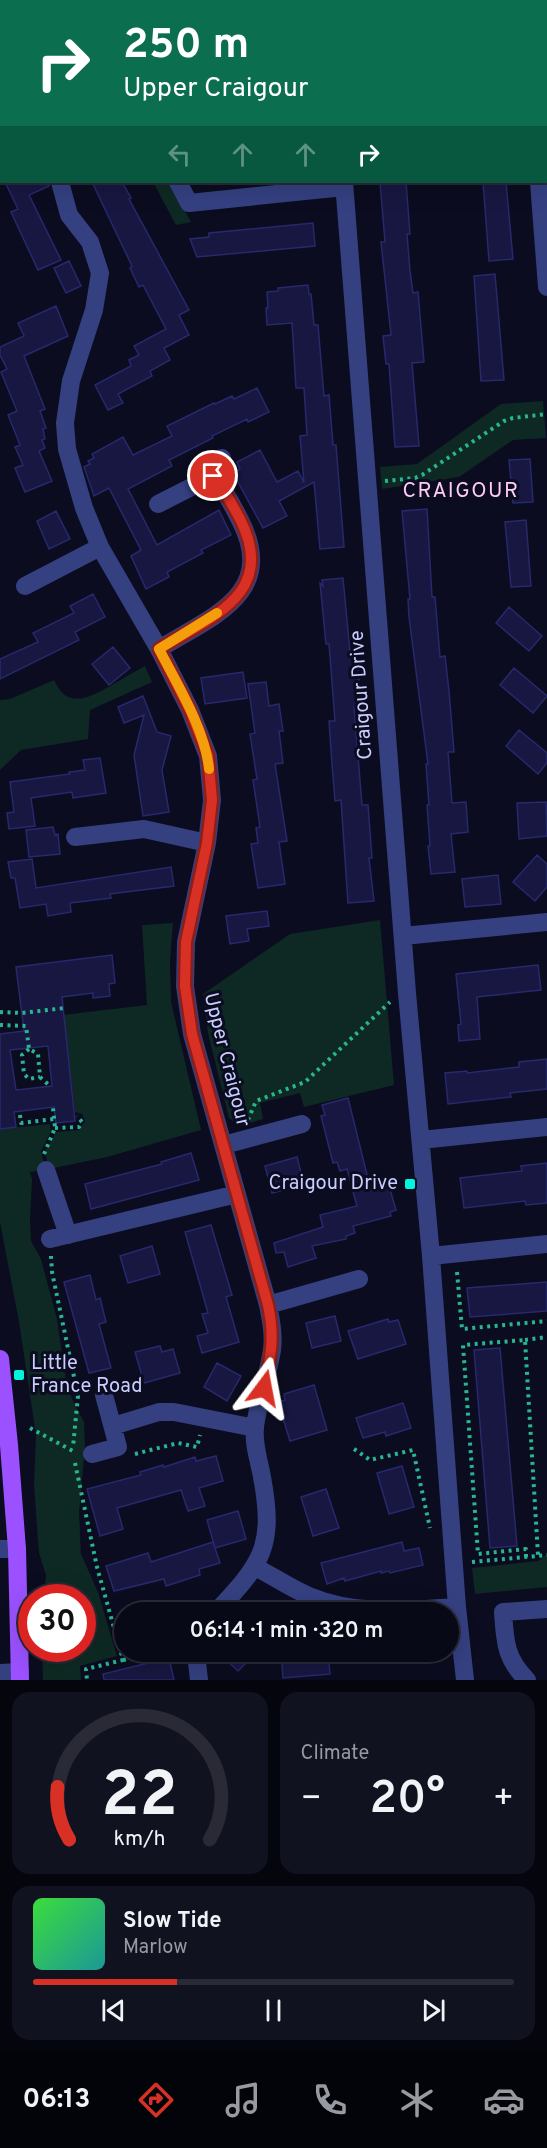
<!DOCTYPE html>
<meta charset="utf-8">
<style>
body{margin:0;font-family:Overpass,sans-serif;background:#111220;color:#f1f3f6;height:100vh;display:flex;flex-direction:column;font-size:22px;white-space:nowrap}
*{box-sizing:border-box;margin:0}
p{font-size:20px;color:#989aa1}
.icon{flex:none;width:33px;height:33px;fill:none;stroke:currentColor;stroke-width:2;stroke-linecap:round;stroke-linejoin:round}
.map{position:relative;height:1680px;overflow:hidden}
.details{display:flex;flex-direction:column;gap:12px;padding:12px;background:#04050d;flex:1}
.details>*{flex:none}
.hud{position:absolute;left:0px;top:0px;width:548px;height:183px;box-shadow:0 6px 24px #0002,0 0 0 2px #292a36;background:#0b6e4f;color:#fff;overflow:hidden}
.speed{position:absolute;left:18px;top:1584px;display:flex;gap:12px;font-size:30px;font-weight:700;text-align:center}
.speed>*{display:grid;place-content:center;width:78px;height:78px;border-radius:50%;background:#080917;box-shadow:0 6px 24px #0002,0 0 0 2px #292a36;line-height:1}
.speed .limit{border:9px solid #d22;background:#fff;color:#111}
.pin{position:absolute;display:grid;place-items:center;width:51px;height:51px;color:#fff;margin:-26px;border:3px solid #fff;border-radius:50%;box-shadow:0 2px 6px #0007}
.me{position:absolute;width:66px;margin:-33px;rotate:13deg;stroke-linejoin:round;filter:drop-shadow(0 0 4px #0008)}
.turn{display:flex;align-items:center;gap:21px;height:126px;padding:0 24px;font-size:27px}
.turn .icon{width:78px;height:78px;stroke-width:2.5}
.turn b{display:block;font-size:42px;line-height:51px}
.lanes{display:flex;align-items:center;height:57px;padding:0 24px;background:#0003;justify-content:center;gap:30px;direction:ltr}
.lanes .off{opacity:.35}
.big{font-size:45px;font-weight:600;line-height:1.1}
.details .card{flex:1;display:flex;flex-direction:column;justify-content:center;gap:9px;min-width:0;padding:0 21px;border-radius:18px;background:#111220}
.details .dial{align-items:center;gap:0}
.dial svg{height:156px;overflow:visible;fill:none;stroke:#292a36;stroke-width:7;stroke-linecap:round;text-anchor:middle}
.dial text{fill:#f1f3f6;stroke:none}
.song{display:flex;align-items:center;gap:18px}
.cover{width:72px;height:72px;border-radius:9px;background:linear-gradient(135deg,hsl(120 70% 55%),hsl(180 70% 35%))}
.played{height:6px;border-radius:3px;background:linear-gradient(90deg,#d93025 30%,#292a36 30%)}
.keys{display:flex;justify-content:space-around;direction:ltr}
.heat{display:flex;justify-content:space-between;align-items:center;font-size:33px;direction:ltr}
.details .tiles{flex:1;display:grid;gap:12px;grid-template-columns:1fr 1fr}
.card:last-child{grid-column:span 2}
.trip{position:absolute;left:114px;top:1602px;width:345px;height:60px;border-radius:30px;background:#080917;box-shadow:0 6px 24px #0002,0 0 0 2px #292a36;font-weight:600;line-height:60px;text-align:center}
.dock{display:flex;height:96px;justify-content:space-around;align-items:center;background:#030409;color:#989aa1}
.dock .icon{width:42px;height:42px}
.dock .selected{color:#d93025}
.dock b{font-size:27px;color:#f1f3f6}
.map>svg:first-child{display:block}
</style>
<div class="map">
<svg width="547" height="1680" viewBox="0 0 547 1680">
<rect width="100%" height="100%" fill="#0b0c1f"/>
<!-- green -->
<path fill="#0e2923" d="M153,182h16l22,40 -15,3z
M543,401l3,37 -33,2 -54,37 -77,12 -2,-22 37,-3 84,-60z
M145,666l7,16 -62,28 -2,29 -67,11 -21,20v-70l10,-1 44,-19c14,31 36,17 58,5 11,-7 22,-13 33,-19z
M380,920l14,165 -90,22 -4,-14 -40,10 3,16 -23,7 -11,-8 -21,-85 -5,-39 87,-60z
M173,923l-3,38 1,41 30,128 -94,27 -58,12 -4,-17 11,-20 23,-2 6,-9 -3,-7 -7,-2 -10,-86 -35,2 -1,-9 118,-14 -5,-80z
M50,1124l1,8 -10,19 4,19 -15,2 2,7 -2,41 1,21 10,18 16,60 9,62 7,20 11,21 1,25 -6,65 2,42 17,38 19,64 -37,10 1,14h-38l-1,-31 40,-1v-50l-38,-1 2,-22 -7,-22 -5,-68 2,-50 -17,-113 -19,-100v-93z
M547,1554v33l-72,7 -3,-26 66,-7z"/>
<!-- building -->
<path fill="#171741" stroke="#28286e" stroke-width="1.5" fill-rule="evenodd" d="M5,182h44v4l-20,9 32,65 -23,10 -27,-58 7,-3z
M92,182h30l9,16 -2,1 60,111 -10,5 10,20 -25,13 6,12 -20,11 2,5 -34,18 5,9 -15,7 -13,-25 36,-19 -2,-6 10,-5 -5,-9 32,-17 -23,-44 -4,2 -9,-19 2,-2z
M380,182h26l4,52h-3l3,37 3,22 5,-1 6,70 -12,1 7,83 -24,1 -6,-83h-3l-3,-28 8,-1 -10,-93h4z
M483,182h23l7,77 -24,2z
M313,223l2,23 -118,11 -7,-18 19,-2v-4z
M69,261l12,25 -15,7 -12,-25z
M495,274l9,106 -23,1 -7,-105z
M308,285l1,9h2l3,31h4l6,71 5,-1 4,50h3l8,102 -24,2 -6,-67 -35,19 8,15 -24,12 -30,-55 7,-4 -3,-7 23,-12 17,32 21,-11 6,12 -4,-47 7,-1 -3,-47h-8l-4,-65 -25,2 -1,-17h2l-1,-16 11,-1v-3z
M56,306l12,30 -44,20 21,53 -5,2 6,17 -3,1 2,10 -3,1 3,8 -6,3 13,30 -27,11 -10,-24 8,-3 -8,-18 5,-2 -12,-30 9,-4 -16,-39 6,-3 -7,-14v-8l24,-11 -6,-13z
M257,388l12,24 -21,10 -1,-3 -35,17 1,2 -44,22 3,6 -44,23 29,56 62,-35 12,25 -30,15 2,3 -36,19 2,5 -23,12 -15,-33 10,-6 -32,-62 -15,8 -10,-29 6,-3 -2,-3 6,-3 -2,-4 31,-17 10,18 39,-19 -5,-10 47,-23 1,1 17,-8 2,3z
M530,459l3,43 -20,1 -4,-43z
M427,509l5,88h3l5,60 5,-1 4,35 5,61h-6l4,51 14,-1 2,30 -17,2 4,38 -24,2 -3,-28h2l-3,-41h2l-3,-41h2l-19,-147 -1,-18h2l-8,-88z
M56,511l14,28 -21,10 -12,-28z
M526,520l5,66 -20,1 -6,-65z
M343,578l7,74h7l4,54 -7,1 8,98h6l4,53h-3l5,43 -26,2 -7,-103 -6,1 -3,-37 -3,-43h6l-6,-77h-3l-6,-61 3,3 -1,-6z
M93,594l12,23 -30,15 4,8 -79,39v-20l38,-17 -5,-9 41,-20 -4,-7z
M509,607l33,29 -13,15 -33,-28z
M113,647l17,21 -21,17 -17,-21z
M514,668l33,28 -14,17 -33,-28z
M243,672l4,26 -42,6 -4,-26z
M266,682l3,24 10,-2 4,27h-4l4,32 -8,1 12,77 -8,1 6,42 -27,4 -7,-44 7,-1 -2,-15 4,-1 -7,-47 4,-1 -7,-45 5,-1 -7,-49z
M143,696l14,36 14,4 -9,34 7,42 -26,4 -9,-61 10,-40 -20,8 -6,-16z
M519,730l28,23v10l-9,11 -32,-28z
M100,758l6,35 -33,5 -1,-6 -41,6 4,28 -26,3 -2,-16 7,-1 -4,-30 60,-8 -1,-2 16,-2 -2,-10z
M546,802l1,34 -28,3 -2,-36z
M53,827l2,8 3,-1 2,20 -31,3 -3,-27z
M537,855l10,9v23l-12,14 -22,-19z
M32,859l4,29 135,-21 3,19 -64,8 1,4 -41,5 1,9 -23,4 -2,-12 -26,4 -5,-30h-4l-3,-16z
M498,875l3,29 -36,3 -3,-28z
M267,911l2,15 -22,3 2,12 -19,3 -4,-28z
M112,955l3,28 -6,1 1,12 -17,2v-5l-31,4 13,124 -19,2 -2,-16 -40,5 2,15 -16,2v-95l24,-3 -8,-64zM48,1046l4,40 -36,4 -6,-40z
M538,965l3,25 -64,7 3,42 -21,2 -1,-16 3,-1 -5,-50z
M547,1059v30l-37,4 1,4 -63,7 -3,-31 22,-2v2l52,-6v-5z
M348,1098l23,93 18,-5 7,24 -6,2 1,4 -38,10 2,7 -9,3v3l-34,7 4,12 -28,9 -4,-15 -8,1 -2,-10 49,-16 -3,-12 37,-9 -10,-37 -7,2 -3,-9 -4,1 -12,-47 4,-1 -3,-10z
M191,1153l8,27 -108,29 -6,-25 77,-20 -1,-2z
M297,1157l7,28 -32,8 -7,-27z
M547,1163v40l-21,2 -1,-4 -61,7 -4,-30 62,-7 -1,-5z
M211,1225l21,70 -6,2 13,45 -37,11 -5,-17 11,-3 -6,-19 6,-1 -23,-81z
M152,1246l8,28 -32,9 -8,-27z
M90,1275l6,25 4,-2 6,24 -7,2 12,44 -22,5 -25,-91z
M547,1282v29l-77,6 -3,-29z
M335,1316l6,25 -29,7 -6,-25z
M388,1319l1,3 9,-2 8,24 -48,15 -10,-28z
M160,1346l2,6 11,-3 7,24 -36,10 -9,-31z
M500,1348l17,198 -27,2 -16,-198z
M217,1363l24,13 -14,25 -23,-14z
M314,1385l13,45 -37,11 -12,-39 7,-2 -1,-6z
M403,1403l8,25 -25,8 -1,-4 -22,6 -7,-20z
M216,1456l7,25 -24,7 6,18 -17,5 -7,-21 -64,18 6,21 -23,7 -13,-47 54,-14 -1,-3 23,-7 1,2 31,-10 1,4z
M402,1466l12,41 -25,7 -12,-41z
M326,1489l13,39 -26,8 -12,-39z
M238,1511l8,28 -31,9 -8,-28z
M213,1542l7,21 -21,6 1,6 -34,11 -2,-7 -50,12 -8,-25 42,-13 3,9z
M402,1542l2,9 15,-3 4,17 -33,8 -1,-2 -8,2v-2l-36,10 -1,-3 -17,6 -6,-21z
M218,1652h39l-19,19z
M281,1652h47l2,22 -47,4z
M169,1658l5,22h-70l-1,-6z"/>
<g fill="none" stroke-linecap="round" stroke-linejoin="round">
<!-- path -->
<path stroke="#28b590" stroke-width="4" stroke-dasharray="3 4.5" stroke-linecap="butt" d="M184,0l1,2
M306,0v2
M385,481l30,-3 7,-3 82,-54 9,-3 34,-4
M0,1012l22,1 43,-5
M0,1025l26,1 3,23 9,5 2,23 10,9
M29,1049l-7,6 2,19 5,5 11,-2
M20,1115l1,8 33,-4
M248,1120l8,-19 49,-19 85,-80
M55,1128l24,-1 3,-5 -5,-6
M44,1154l11,-26 -2,-20
M51,1256l1,16 26,124 -5,51
M457,1272l5,57 85,-8
M525,1340l22,-3
M30,1428l43,23
M354,1449l16,11 43,-10 17,78
M135,1454l43,-11 19,4 3,-12
M75,1463l22,104 26,93 -37,9 1,11
M526,1557v-8l-48,5 -15,-209 62,-5 13,215
M472,1562l75,-7
M115,1631l9,-3
M360,1652v9l83,-6
M123,1660l43,-8"/>
<!-- minor -->
<path stroke="#344080" stroke-width="18" d="M524,0v2
M349,2l2,-2
M1,135h1
M60,182l9,33 21,27 10,31 -6,37 -23,71 -6,42 2,26 17,59 16,39 59,102 31,61 18,46 4,44 -5,43 -21,99 -1,44 7,48 76,271c3,15 6,30 4,45 -4,26 -14,51 -17,77 -2,17 4,33 7,50 13,70 0,86 -46,135
M178,182l11,21 155,-16
M344,182l63,811 24,263 26,351 8,73
M539,182l8,105
M213,476l9,-18
M158,504l55,-28c11,13 19,28 27,44 38,74 -28,96 -81,129
M25,586l75,-39
M75,837l69,-8 63,14
M403,936l144,-14
M421,1140l126,-13
M224,1145l78,-21
M46,1170l22,65
M50,1239l187,-45
M431,1256l116,-12
M268,1305l91,-26
M113,1426l46,-14h15l81,16
M92,1454l26,-7 -14,-52
M0,1549h17
M255,1567c18,9 35,21 54,29 48,20 97,14 148,11
M198,1652l-1,10 2,18
M0,1673l20,-1
M527,1680c-22,-22 -22,-39 -24,-68l44,-3"/>
<!-- major -->
<path stroke="#9b51ff" stroke-width="18" d="M0,1359l9,86 8,104 3,131"/>
</g>
<g fill="none" stroke-linecap="round" stroke-linejoin="round">
<!-- route casing -->
<g stroke="#8d1f18" stroke-width="15">
<path id="route" d="M213,476c11,13 19,28 27,43 38,75 -28,97 -81,130l31,61 18,46 4,44 -5,43 -21,99 -1,44 7,48 76,271c7,33 3,50 -4,83"/>
</g>
<!-- route -->
<use href="#route" stroke="#d93025" stroke-width="10"/>
<!-- slow -->
<path stroke="#f59e0b" stroke-width="10" d="M209,769c-4,-40 -32,-85 -50,-120l58,-36"/>
</g>
<!-- markers -->
<g fill="#00f5dc" stroke="#0b0c1f" stroke-width="2">
<rect x="404" y="1178" width="12" height="12" rx="3"/>
<rect x="13" y="1369" width="12" height="12" rx="3"/>
</g>
<g text-anchor="middle" dominant-baseline="central" stroke-width="6" stroke-linejoin="round" paint-order="stroke">
<!-- street labels -->
<g font-size="20" fill="#caceff" stroke="#0b0c1f">
<text transform="translate(362 695) rotate(-94)">Craigour Drive</text>
<text transform="translate(226 1060) rotate(76)">Upper Craigour</text>
</g>
<!-- poi labels -->
<g font-size="20" fill="#caceff" stroke="#0b0c1f" text-anchor="end">
<text x="398" y="1184">Craigour Drive</text>
<text x="31" y="1364" text-anchor="start">Little<tspan x="31" dy="23">France Road</tspan></text>
</g>
<!-- neighbourhood labels -->
<g font-size="21" letter-spacing="1.5" fill="#ffccf7" stroke="#0b0c1f">
<text x="461" y="491">CRAIGOUR</text>
</g>
</g>
</svg>
<div class="speed"><div class="limit">30</div></div>
<div class="pin" style="left:213px;top:476px;background:#d93025"><svg class="icon" aria-label="arrive" viewBox="0 0 24 24"><path d="M6 21V4h12l-3 4 3 4H6"/></svg></div>
<svg class="me" style="left:264px;top:1388px" viewBox="-20 -20 40 40"><path d="M0-17L14 15 0 8-14 15z" fill="#d93025" stroke="#fff" stroke-width="4"/></svg>
<div class="trip">06:14 · 1 min · 320 m</div>
<div class="hud">
<div class="turn"><svg class="icon" aria-label="right" viewBox="0 0 24 24"><path d="M7 20v-9h11M14 6l5 5-5 5"/></svg><div><b>250 m</b>Upper Craigour</div></div>
<div class="lanes"><svg class="icon off" aria-label="left" viewBox="0 0 24 24"><path d="M17 20v-9H6M10 6l-5 5 5 5"/></svg><svg class="icon off" aria-label="ahead" viewBox="0 0 24 24"><path d="M12 20V5M6 11l6-6 6 6"/></svg><svg class="icon off" aria-label="ahead" viewBox="0 0 24 24"><path d="M12 20V5M6 11l6-6 6 6"/></svg><svg class="icon" aria-label="right" viewBox="0 0 24 24"><path d="M7 20v-9h11M14 6l5 5-5 5"/></svg></div>
</div>
</div>
<section class="details">
<div class="tiles">
<div class="card dial"><svg viewBox="0 0 100 80">
<path d="M14 69A42 42 0 1 1 86 69"/>
<path d="M14 69A42 42 0 0 1 8 42" stroke="#d93025"/>
<text x="50" y="56" font-size="32" font-weight="700">22</text>
<text x="50" y="72" font-size="11">km/h</text>
</svg></div>
<div class="card"><p>Climate</p>
<div class="heat"><a>−</a><b class="big">20°</b><a>+</a></div>
</div>
<div class="card">
<div class="song"><i class="cover"></i><div><b>Slow Tide</b><p>Marlow</p></div></div>
<div class="played"></div>
<div class="keys"><svg class="icon" aria-label="previous" viewBox="0 0 24 24"><path d="M18 5L8 12l10 7zM5 5v14"/></svg><svg class="icon" aria-label="pause" viewBox="0 0 24 24"><path d="M8 5v14M16 5v14"/></svg><svg class="icon" aria-label="next" viewBox="0 0 24 24"><path d="M6 5l10 7-10 7zM19 5v14"/></svg></div>
</div>
</div>
</section>
<nav class="dock">
<b>06:13</b>
<svg class="icon selected" aria-label="directions" viewBox="0 0 24 24"><path d="M12 3l9 9-9 9-9-9zM9 14v-3h6M13 9l2 2-2 2"/></svg>
<svg class="icon" aria-label="music" viewBox="0 0 24 24"><path d="M9 18V5l10-2v13"/><circle cx="6" cy="18" r="3"/><circle cx="16" cy="16" r="3"/></svg>
<svg class="icon" aria-label="phone" viewBox="0 0 24 24"><path d="M5 4h4l2 5-3 2q2 4 5 5l2-3 5 2v4C11 20 4 13 5 4z"/></svg>
<svg class="icon" aria-label="climate" viewBox="0 0 24 24"><path d="M12 3v18M4 7l16 10M4 17L20 7"/></svg>
<svg class="icon" aria-label="car" viewBox="0 0 24 24"><path d="M5 17H2v-5l4-1 3-4h7l3 4 3 1v5h-3M9 17h6M6 11h13"/><circle cx="7" cy="17" r="2"/><circle cx="17" cy="17" r="2"/></svg>
</nav>
